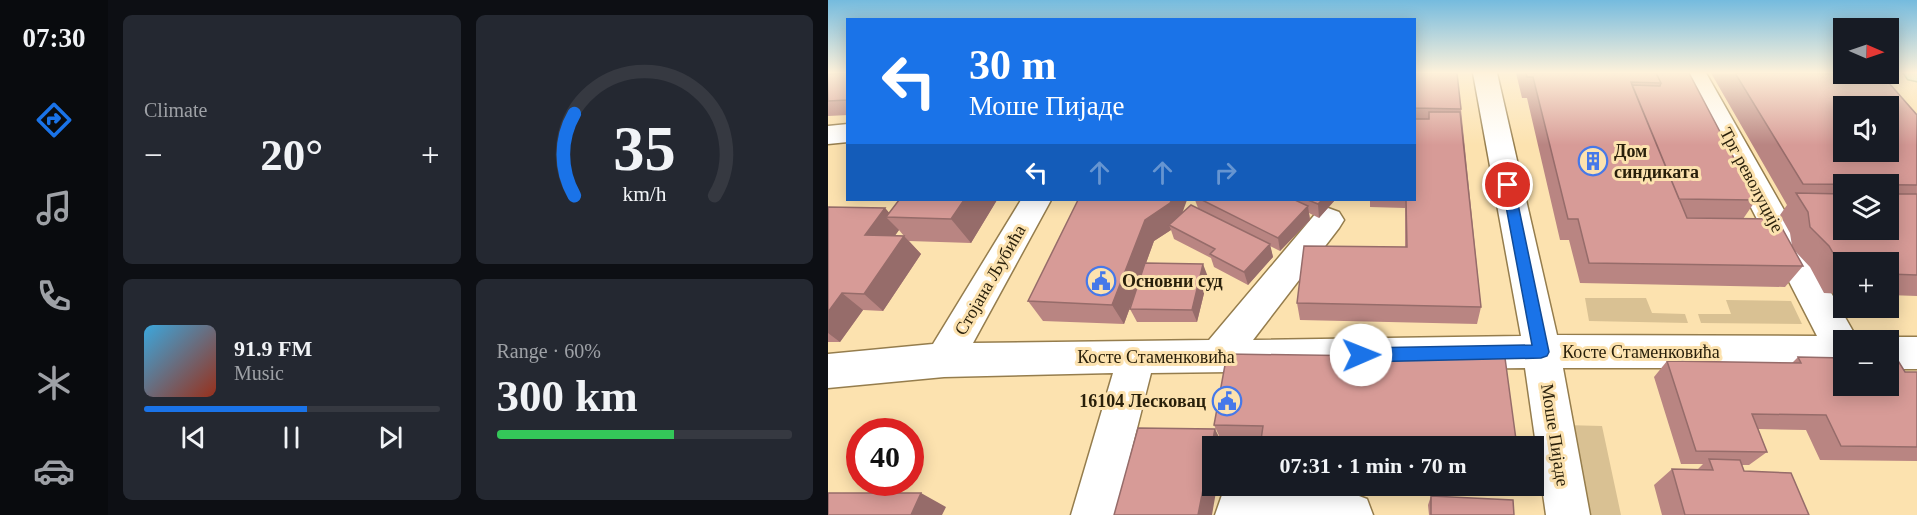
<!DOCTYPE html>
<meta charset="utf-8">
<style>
body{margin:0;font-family:Georgia,serif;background:#242831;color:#f1f3f6;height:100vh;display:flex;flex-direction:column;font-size:22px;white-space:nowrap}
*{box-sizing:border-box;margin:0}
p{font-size:20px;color:#9ea1a6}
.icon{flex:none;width:33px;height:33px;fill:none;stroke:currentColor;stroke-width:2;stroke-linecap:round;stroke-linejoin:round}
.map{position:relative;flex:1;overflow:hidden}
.details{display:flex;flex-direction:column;gap:15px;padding:15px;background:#0d0f14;width:720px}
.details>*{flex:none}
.hud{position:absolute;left:18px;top:18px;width:570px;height:183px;border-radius:0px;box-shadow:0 3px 15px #0003;background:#1a73e8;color:#fff;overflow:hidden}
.needle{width:39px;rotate:92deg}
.fabs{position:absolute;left:1005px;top:18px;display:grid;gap:12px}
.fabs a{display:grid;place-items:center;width:66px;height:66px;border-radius:0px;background:#171b24;box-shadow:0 3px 15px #0003;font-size:30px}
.speed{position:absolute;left:18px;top:418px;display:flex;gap:12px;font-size:30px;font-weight:700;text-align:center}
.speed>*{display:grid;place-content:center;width:78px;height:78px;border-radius:50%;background:#171b24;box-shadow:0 3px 15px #0003;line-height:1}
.speed .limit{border:9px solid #d22;background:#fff;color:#111}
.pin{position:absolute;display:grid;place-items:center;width:51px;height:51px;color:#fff;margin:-26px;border:3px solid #fff;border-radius:50%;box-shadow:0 2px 6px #0007}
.me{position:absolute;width:66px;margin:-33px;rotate:89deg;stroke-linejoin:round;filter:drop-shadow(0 0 4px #0008)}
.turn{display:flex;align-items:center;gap:21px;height:126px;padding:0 24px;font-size:27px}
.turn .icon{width:78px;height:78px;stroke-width:2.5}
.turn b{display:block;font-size:42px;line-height:51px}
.lanes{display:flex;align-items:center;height:57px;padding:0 24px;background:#0003;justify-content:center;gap:30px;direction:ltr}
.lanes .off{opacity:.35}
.big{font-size:45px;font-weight:700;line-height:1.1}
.details .card{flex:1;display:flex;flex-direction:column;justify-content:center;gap:9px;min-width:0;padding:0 21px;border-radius:9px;background:#242831}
.details .dial{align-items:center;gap:0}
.dial svg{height:156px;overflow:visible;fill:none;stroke:#363941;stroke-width:7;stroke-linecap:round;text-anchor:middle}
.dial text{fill:#f1f3f6;stroke:none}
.song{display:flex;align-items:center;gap:18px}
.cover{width:72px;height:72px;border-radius:9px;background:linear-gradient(135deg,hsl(200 70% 55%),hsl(10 70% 35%))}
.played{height:6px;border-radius:3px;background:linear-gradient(90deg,#1a73e8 55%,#363941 55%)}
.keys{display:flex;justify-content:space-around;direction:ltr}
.heat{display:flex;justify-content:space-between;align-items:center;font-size:33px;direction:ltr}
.charge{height:9px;border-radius:4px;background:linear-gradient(90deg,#34c759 60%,#363941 0)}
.details .tiles{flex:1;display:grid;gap:15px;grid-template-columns:repeat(2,1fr)}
.trip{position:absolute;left:374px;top:436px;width:342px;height:60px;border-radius:0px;background:#171b24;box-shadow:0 3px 15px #0003;font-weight:700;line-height:60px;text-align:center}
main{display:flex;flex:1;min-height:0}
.menu{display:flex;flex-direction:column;width:108px;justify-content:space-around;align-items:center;background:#090b0e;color:#9ea1a6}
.menu .icon{width:42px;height:42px}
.menu .selected{color:#1a73e8}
.menu b{font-size:27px;color:#f1f3f6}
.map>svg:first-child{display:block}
</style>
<main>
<nav class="menu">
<b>07:30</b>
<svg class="icon selected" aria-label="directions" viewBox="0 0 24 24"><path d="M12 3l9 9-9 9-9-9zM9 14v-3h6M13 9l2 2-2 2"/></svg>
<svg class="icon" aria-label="music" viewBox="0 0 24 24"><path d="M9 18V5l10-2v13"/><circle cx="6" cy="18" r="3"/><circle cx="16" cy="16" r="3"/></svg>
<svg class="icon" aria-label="phone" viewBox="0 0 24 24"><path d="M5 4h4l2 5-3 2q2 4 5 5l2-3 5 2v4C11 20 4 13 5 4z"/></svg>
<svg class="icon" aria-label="climate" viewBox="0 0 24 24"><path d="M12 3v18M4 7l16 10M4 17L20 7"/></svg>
<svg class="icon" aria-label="car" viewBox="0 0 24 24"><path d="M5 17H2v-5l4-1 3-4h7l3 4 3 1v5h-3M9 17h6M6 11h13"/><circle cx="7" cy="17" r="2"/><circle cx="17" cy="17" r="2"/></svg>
</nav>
<section class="details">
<div class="tiles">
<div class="card"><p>Climate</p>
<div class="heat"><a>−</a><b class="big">20°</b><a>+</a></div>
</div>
<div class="card dial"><svg viewBox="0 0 100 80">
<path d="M14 69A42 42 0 1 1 86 69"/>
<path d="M14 69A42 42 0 0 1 14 27" stroke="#1a73e8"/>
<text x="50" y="56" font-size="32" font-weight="700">35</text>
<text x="50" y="72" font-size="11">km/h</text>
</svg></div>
<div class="card">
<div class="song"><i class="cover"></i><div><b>91.9 FM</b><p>Music</p></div></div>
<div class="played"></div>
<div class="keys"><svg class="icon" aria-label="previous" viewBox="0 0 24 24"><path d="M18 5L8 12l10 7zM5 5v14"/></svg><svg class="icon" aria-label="pause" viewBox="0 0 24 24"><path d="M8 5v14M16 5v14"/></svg><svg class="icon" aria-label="next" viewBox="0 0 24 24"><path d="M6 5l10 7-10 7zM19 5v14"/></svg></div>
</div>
<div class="card"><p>Range · 60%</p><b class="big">300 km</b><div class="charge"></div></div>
</div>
</section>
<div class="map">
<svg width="1089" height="515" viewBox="0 0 1089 515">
<rect width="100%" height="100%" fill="#fce2af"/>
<!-- green -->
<path fill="#d9c193" d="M757,298h61l6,15 33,1 3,9 -99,-2z
M898,300l65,1 11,23 -101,-1 -3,-9h33z
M736,425l38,1 19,89h-41z"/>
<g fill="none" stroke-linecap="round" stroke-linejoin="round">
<!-- minor casing -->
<g stroke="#957d4d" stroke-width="3">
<path id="minor" d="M645,73h24l60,262 260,1 -135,-263h24l152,267h-14v28h-281l27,147h-44l-21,-147 -374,5 -36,142h-44l42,-142 -169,4 -116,11v-34l105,-10 88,-144h30l-78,143 236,-3 108,-128 11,-4 11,4 5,8 -5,8 -86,112 268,-4z
M20,124v18l-20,2v-18z
M1060,337h29v32h-29v-29h-11z
M410,489l113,4 16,6 6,16h-158l7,-20z"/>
</g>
<!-- major casing -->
<g stroke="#7b9e6f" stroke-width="3">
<path id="major" d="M1076,73h13v8l-9,-2z"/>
</g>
<!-- minor -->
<use href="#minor" fill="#fff" fill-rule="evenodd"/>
<!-- major -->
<use href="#major" fill="#cbeeca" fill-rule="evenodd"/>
</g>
<!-- wall -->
<path fill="#b98582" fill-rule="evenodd" d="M20,73v42l-20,1v-42z
M586,73l47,36 20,198 -4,17 -177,-4 -3,-17 108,-56v-39l-35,-1v-7h44z
M688,73h173l67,127 -13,19 49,27 -2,-13 -10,-18 7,-10 -76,-132 170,1 36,41v181l-29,-1v-33h-44v32l-20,-1 -14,-26 -15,-16 8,15 -18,21 -205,-4 -11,-43h-9l-33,-142h-5zM1016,184h44v46h-44z
M71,200h98l-26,43 -62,-2 12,13 -38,57 -20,-1 -23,32h-12v-135l57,1 4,5zM71,230l5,6 -9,-1z
M367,200h140l-16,18 -10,-5 1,7 -30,31 -10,-5 3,11 -25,28 -34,-18 -3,-9 -37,-19 -3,-9 -17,11 -8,22 62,14 -11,45h-60l-7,-13 9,-26 -15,41 -81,-3 -15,-20 154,-88 16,-5z
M970,357l107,15h12v89l-97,-1 -14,-30 -48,-1 9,23 -18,13h-7l2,6 65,44h-147l-8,-30 18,-16 25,1 6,-6h-22l-27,-87 13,-16 125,2z
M677,358l-244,84h-39l-8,-17z
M531,486h155l-2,3z
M603,496l83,19h-85l-1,-10z"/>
<!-- shaded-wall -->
<path fill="#966c6a" d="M136,200h33l-26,43 -20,-24z
M344,200h15l-9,25h-9l2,5 -17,11 -30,83 -12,-19 33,-85z
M494,200h13l-16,18 -1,-14z
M480,206l2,14 -30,31 -2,-13z
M57,208l8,9h-7l13,13 -16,23 -18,-18z
M76,236l17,18 -38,57 -19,-17z
M442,244l3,13 -25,28 -4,-13z
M375,264l5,13 -11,45 -5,-12z
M14,293l21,17 -23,32 -12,-9v-21z
M387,429l9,18h-12v39h5l-5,29h-14z
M93,493l25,14 -4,8h-31z"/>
<!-- building -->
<path fill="#d79b97" stroke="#966c6a" stroke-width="1.5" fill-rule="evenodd" d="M20,73v27l-20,1v-27z
M586,73h43l4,36 -47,-1z
M698,73h130l5,10 -30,-1 56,136 90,1 26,47 -214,-3 -11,-44h-10l-35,-142h-6z
M828,73h33l67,127 -77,-1 -47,-114 28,1 1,-3z
M907,73l146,1 36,41v70l-114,-1zM1016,106h44v46h-44z
M601,112h31l21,195 -184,-4 7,-57 103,1 -1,-47h8v-81h15z
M968,193l48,1v36h44v-36h29v81l-29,-1v-12h-44v10l-15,-26 -19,-19 -2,-15z
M71,200h65l-13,19 -65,-2z
M250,200h94l-2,3 -25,17 -33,85 -84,-4z
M374,200h93l13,6 -30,32z
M480,200h14l-4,4z
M363,205l79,39 -26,28 -34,-18 5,-5 -46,-24z
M0,207l57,1 -20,27 39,1 -40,58 -22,-1 -14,19z
M317,263l58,1 -11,46 -62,-1z
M399,354l278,4 12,89h-257l3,-21 -49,-1z
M970,357l46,1v28h44v-27h9l8,13h12v75l-76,-1 -15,-31 -74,-1 15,38 -71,-1 -29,-90 134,2z
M310,428l77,1 -17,86h-84z
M881,459l31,1 4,11 47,2 18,42h-124l-13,-46 41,1z
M0,493h93l-10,22h-83z
M603,496l82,4 1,15h-83z"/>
<!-- sky -->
<linearGradient id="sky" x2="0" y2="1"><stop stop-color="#75bbde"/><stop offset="0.5" stop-color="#fef2db"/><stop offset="1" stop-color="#fef2db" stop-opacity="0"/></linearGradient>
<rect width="1089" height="145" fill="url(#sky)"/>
<!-- route -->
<path fill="#1a73e8" stroke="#114b97" stroke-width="1.5" d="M680,180l6,5 35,167 -2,4 -6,2 -180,4 -6,-2 -2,-5 2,-5 6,-2 171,-3 -30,-160z"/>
<!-- icons -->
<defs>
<g id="building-ring" transform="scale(1.5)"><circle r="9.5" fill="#fce2af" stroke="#4678e9" stroke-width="1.5"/><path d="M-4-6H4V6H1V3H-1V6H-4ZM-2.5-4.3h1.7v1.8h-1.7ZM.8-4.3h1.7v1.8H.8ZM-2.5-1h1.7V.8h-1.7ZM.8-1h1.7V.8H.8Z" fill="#4678e9"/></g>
<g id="civic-ring" transform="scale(1.5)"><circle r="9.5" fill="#fce2af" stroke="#4678e9" stroke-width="1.5"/><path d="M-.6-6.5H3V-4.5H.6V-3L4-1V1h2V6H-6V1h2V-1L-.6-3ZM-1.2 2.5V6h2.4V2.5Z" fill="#4678e9"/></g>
</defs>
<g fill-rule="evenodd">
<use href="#building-ring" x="765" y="161"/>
<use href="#civic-ring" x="273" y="281"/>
<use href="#civic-ring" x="399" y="401"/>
</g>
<g text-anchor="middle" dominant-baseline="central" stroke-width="6" stroke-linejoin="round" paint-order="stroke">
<!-- poi labels -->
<g font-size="18" font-weight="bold" fill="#281f0a" stroke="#fce2af" text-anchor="start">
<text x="786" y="151">Дом<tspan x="786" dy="21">синдиката</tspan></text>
<text x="294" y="281">Основни суд</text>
<text x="378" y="401" text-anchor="end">16104 Лесковац</text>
</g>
<!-- street labels -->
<g font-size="18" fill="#281f0a" stroke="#fce2af">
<text transform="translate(924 180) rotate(62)">Трг револуције</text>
<text transform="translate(162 280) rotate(-60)">Стојана Љубића</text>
<text x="813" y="352">Косте Стаменковића</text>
<text x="328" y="357">Косте Стаменковића</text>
<text transform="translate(727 435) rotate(81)">Моше Пијаде</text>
</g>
</g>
</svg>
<div class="fabs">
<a><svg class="needle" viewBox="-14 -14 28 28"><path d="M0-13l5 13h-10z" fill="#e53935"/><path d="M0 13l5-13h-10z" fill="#9ea1a6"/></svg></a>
<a><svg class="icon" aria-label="sound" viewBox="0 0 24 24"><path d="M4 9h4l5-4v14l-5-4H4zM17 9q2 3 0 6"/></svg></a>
<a><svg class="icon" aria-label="layers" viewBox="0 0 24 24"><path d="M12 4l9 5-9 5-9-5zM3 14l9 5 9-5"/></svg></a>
<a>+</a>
<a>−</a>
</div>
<div class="speed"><div class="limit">40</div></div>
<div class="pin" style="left:680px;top:185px;background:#d93025"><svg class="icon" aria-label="arrive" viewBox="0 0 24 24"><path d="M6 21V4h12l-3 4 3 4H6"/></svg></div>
<svg class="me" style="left:533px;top:355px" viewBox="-20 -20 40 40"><circle r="19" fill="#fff"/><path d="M0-13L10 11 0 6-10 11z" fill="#1a73e8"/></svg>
<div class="trip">07:31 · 1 min · 70 m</div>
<div class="hud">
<div class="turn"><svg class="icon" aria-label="left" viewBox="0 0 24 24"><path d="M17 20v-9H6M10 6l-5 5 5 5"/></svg><div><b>30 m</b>Моше Пијаде</div></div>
<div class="lanes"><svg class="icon" aria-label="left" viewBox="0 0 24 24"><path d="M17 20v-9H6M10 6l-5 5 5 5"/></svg><svg class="icon off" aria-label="ahead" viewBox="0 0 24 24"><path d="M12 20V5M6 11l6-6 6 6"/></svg><svg class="icon off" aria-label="ahead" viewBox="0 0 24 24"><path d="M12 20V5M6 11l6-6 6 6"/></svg><svg class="icon off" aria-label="right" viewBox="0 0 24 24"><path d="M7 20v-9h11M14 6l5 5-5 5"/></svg></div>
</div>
</div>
</main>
